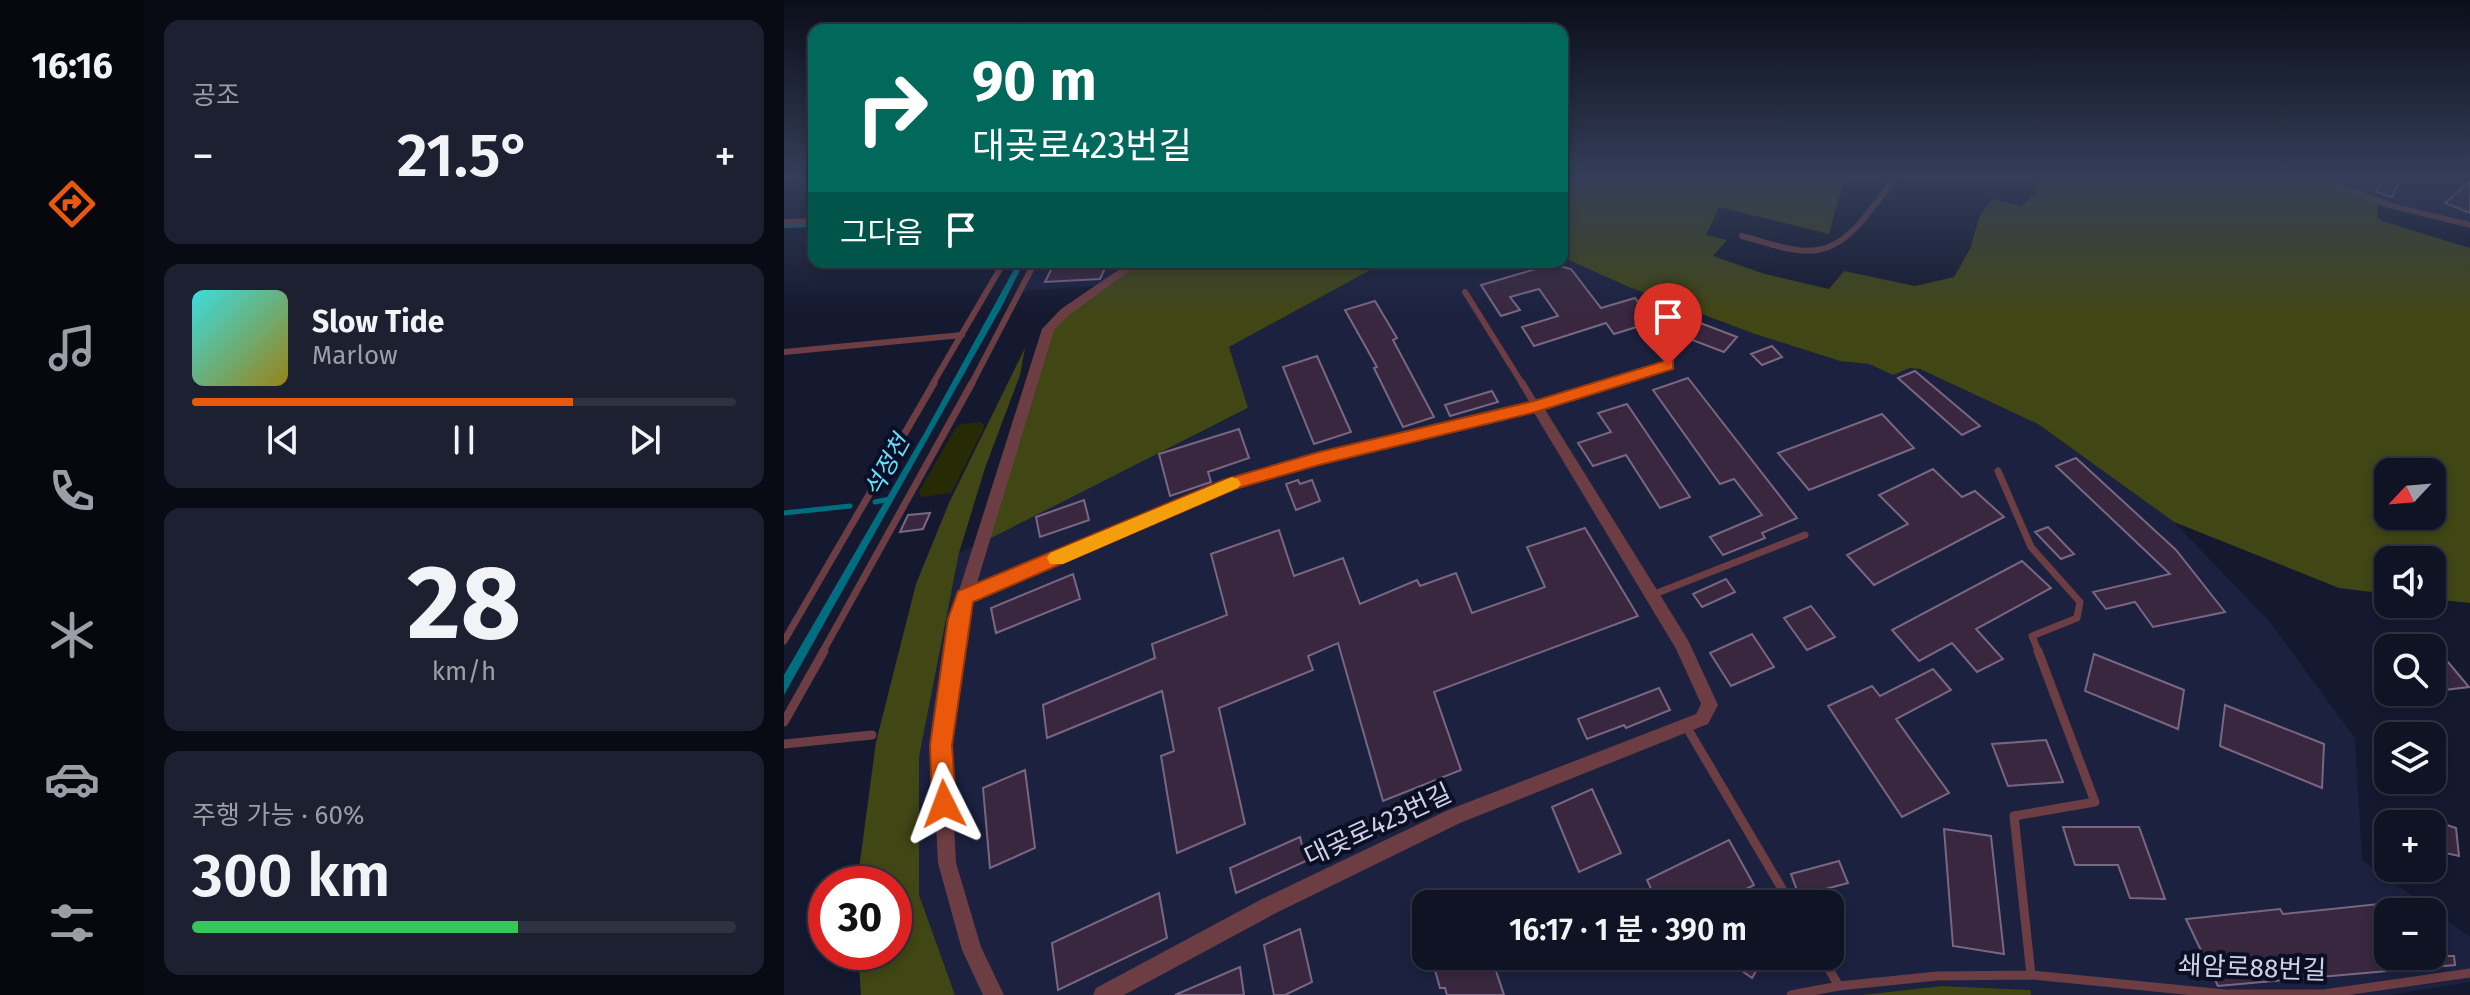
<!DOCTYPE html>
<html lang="ko">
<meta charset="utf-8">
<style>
body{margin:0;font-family:"Fira Sans","Noto Sans KR",sans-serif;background:#1d2031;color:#f1f3f6;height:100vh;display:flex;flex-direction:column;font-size:30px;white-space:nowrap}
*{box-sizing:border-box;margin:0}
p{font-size:26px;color:#9b9ea6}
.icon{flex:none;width:44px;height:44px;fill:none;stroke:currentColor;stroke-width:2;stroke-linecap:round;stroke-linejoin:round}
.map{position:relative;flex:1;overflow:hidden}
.sheet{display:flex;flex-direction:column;gap:20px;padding:20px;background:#080a14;width:640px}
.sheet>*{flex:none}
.top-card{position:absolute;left:24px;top:24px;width:760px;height:244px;border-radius:16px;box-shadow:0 4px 12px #0003,0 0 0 2px #2f3241;background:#00695c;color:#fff;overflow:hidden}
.needle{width:52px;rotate:244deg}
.fabs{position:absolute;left:1590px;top:458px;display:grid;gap:16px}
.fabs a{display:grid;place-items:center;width:72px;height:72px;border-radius:16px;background:#0f1324;box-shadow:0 4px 12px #0003,0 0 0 2px #2f3241;font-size:40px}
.speed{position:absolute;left:24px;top:866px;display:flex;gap:16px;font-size:40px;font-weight:700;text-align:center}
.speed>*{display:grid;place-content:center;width:104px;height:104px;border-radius:50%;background:#0f1324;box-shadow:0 4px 12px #0003,0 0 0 2px #2f3241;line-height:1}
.speed .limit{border:12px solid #d22;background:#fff;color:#111}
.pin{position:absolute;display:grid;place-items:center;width:68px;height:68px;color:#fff;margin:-82px -34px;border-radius:50% 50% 50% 0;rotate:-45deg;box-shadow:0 0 8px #0007}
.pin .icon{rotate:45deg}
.me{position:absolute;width:88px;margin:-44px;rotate:357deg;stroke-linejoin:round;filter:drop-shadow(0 0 6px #0008)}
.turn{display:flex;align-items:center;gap:28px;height:168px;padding:0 32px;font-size:36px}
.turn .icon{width:104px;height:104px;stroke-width:2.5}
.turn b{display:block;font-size:56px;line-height:68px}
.then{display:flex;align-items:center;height:76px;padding:0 32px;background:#0003;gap:16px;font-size:30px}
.big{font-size:60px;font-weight:600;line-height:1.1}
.sheet .tile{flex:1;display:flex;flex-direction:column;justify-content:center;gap:12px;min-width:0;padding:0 28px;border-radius:16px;background:#1d2031}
.sheet .dial{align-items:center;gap:0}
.dial b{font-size:104px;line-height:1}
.song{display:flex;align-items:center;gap:24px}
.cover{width:96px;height:96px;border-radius:12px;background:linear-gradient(135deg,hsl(180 70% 55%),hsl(50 70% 35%))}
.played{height:8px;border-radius:4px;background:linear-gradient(90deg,#ea580c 70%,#2f3241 70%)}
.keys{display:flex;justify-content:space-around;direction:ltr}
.heat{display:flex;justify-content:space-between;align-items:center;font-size:44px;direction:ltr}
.charge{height:12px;border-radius:6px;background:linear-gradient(90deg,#34c759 60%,#2f3241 0)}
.trip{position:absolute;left:628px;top:890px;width:432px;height:80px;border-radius:16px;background:#0f1324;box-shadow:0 4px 12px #0003,0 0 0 2px #2f3241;font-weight:600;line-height:80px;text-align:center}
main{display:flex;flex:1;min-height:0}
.dock{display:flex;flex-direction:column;width:144px;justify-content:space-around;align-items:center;background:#06080e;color:#9b9ea6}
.dock .icon{width:56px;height:56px}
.dock .selected{color:#ea580c}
.dock b{font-size:36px;color:#f1f3f6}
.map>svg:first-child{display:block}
</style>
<main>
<nav class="dock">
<b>16:16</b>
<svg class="icon selected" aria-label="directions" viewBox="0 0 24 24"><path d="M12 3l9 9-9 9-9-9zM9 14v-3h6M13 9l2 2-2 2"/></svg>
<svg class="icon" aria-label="music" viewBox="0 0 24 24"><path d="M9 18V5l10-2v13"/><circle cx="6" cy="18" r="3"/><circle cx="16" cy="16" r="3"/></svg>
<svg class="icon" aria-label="phone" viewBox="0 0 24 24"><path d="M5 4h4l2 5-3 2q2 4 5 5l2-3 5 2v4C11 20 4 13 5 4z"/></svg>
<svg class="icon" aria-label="climate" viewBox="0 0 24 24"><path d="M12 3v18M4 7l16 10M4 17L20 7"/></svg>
<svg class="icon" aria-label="car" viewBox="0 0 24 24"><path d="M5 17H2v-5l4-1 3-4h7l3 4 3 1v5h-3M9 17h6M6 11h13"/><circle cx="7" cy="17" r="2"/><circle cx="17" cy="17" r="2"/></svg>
<svg class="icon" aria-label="filters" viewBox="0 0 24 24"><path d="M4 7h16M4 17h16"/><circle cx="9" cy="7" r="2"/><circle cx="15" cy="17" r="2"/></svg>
</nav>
<section class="sheet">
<div class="tile"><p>공조</p>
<div class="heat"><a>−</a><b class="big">21.5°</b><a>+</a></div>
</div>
<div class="tile">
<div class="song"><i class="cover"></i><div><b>Slow Tide</b><p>Marlow</p></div></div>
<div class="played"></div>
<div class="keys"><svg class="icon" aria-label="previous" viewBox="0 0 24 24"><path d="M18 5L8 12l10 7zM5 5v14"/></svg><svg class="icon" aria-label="pause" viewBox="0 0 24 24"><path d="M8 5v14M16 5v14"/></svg><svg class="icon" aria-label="next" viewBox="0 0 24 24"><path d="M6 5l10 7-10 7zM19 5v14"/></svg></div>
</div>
<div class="tile dial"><b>28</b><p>km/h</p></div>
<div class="tile"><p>주행 가능 · 60%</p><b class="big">300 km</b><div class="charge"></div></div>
</section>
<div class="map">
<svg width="1686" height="995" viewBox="0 0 1686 995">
<rect width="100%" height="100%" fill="#141930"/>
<!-- built -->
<path fill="#1b213f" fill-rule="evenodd" d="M1534,175h152v48l-88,-22z
M778,257l67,30 126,47 85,27 29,3 24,11 17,-7 10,1 118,55 136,98 95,99 86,117 7,122 108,77v45l-80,13h-359l-1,-5 -88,-4 -81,9h-906l-36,-100v-138l40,-204 289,-144 -19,-62 156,-85h177zM642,904h404v52h-404zM1604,912h44v44h-44z
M253,262h100l-33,23 -82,6z"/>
<!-- green -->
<path fill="#272b05" d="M197,422l3,3 -1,5 -32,63 -30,4 -2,-5 36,-63 6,-5z"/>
<!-- forest -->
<path fill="#414615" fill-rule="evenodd" d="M778,175h283l-16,59 -110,-27 -13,28 21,5 -14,16 52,18 64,15 15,-18 71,15 39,-9 17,-30 8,-30 13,-18 28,7 15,-11 7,-20h268l68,27 -1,15 5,4 88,27v355l-38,-4v-39h-44v34l-49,-6 -165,-66 -136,-98 -118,-55 -10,-1 -17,7 -24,-11 -29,-3 -85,-27 -126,-47 -67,-30zM1604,472h44v44h-44z
M353,262h248l-156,85 19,61 -269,136 69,-215z
M241,348l-5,27 -35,93 -26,85 -40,204v138l36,100h-94l-3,-43h36v-68h-37l19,-142 40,-158 33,-81z
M1158,986l88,4 1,5h-170z"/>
<!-- water -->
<path fill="#006e81" d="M234,262h6l-22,44 -218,389v-20l141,-243z"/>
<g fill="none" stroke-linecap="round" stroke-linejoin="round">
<!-- stream-far1 -->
<path stroke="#006e81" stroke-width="4" d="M0,226l30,-1"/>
<!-- stream -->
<path stroke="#006e81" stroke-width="5" d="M91,502l15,-3
M0,513l66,-7"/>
</g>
<!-- building -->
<path fill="#38273f" stroke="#796781" stroke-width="2" d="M1600,175l17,4 -9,18 -16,-5z
M1686,181v32l-25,-10z
M271,262h53l-8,17 -55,3z
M769,264l18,5 30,39 34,-10 18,24 -39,12 -8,-11 -72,23 -12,-19 36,-11 -19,-27 -29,8 10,13 -19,6 -20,-31z
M591,301l22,37 -4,2 41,77 -31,10 -29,-59 3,-1 -32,-57z
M890,313l63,24 -13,15 -45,-17 -11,-15z
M988,346l10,11 -20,8 -11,-11z
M533,356l34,76 -37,12 -31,-77z
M1131,371l65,55 -18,9 -64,-57z
M904,378l109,140 -35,15 3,5 -42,17 -13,-18 52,-22 -28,-36 -14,5 -67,-94z
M708,391l6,11 -48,14 -5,-11z
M843,404l63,93 -30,11 -34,-53 -33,11 -15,-23 33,-11 -13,-19z
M1098,414l32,34 -105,42 -31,-37z
M455,429l10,29 -41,14 3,10 -41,14 -11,-42z
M1292,458l100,92 49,62 -72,15 -18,-25 -29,7 -13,-17 77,-18 -114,-108z
M1149,469l29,28 13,-6 29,26 -130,68 -27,-30 61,-31 -29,-29z
M514,480l2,4 12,-4 8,21 -24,9 -10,-26z
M300,500l5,20 -49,17 -4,-20z
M146,513l-7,16 -23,3 8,-17z
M1264,527l26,27 -13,5 -26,-27z
M801,528l53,88 -204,76 27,78 -78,31 -45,-158 -30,13 5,14 -94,38 26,116 -68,29 -16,-97 13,-5 -12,-60 -115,47 -4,-33 112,-47 -3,-14 75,-29 -16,-61 68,-24 15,46 49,-18 17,46 57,-24 3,6 36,-13 16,40 73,-26 -18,-40z
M1238,561l29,27 -75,41 27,30 -26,13 -25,-29 -33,18 -27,-31z
M289,574l7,25 -84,34 -5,-25z
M942,579l9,13 -33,15 -9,-13z
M1027,606l24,31 -28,13 -23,-32z
M968,634l22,33 -43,19 -21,-33z
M1310,654l90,36 -6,39 -93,-38z
M1664,662l21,25 -33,4 -4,-5v-22z
M1149,669l18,21 -55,29 53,74 -47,24 -74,-111 44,-20 8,10z
M875,688l11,22 -44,18 -2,-3 -37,14 -9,-20z
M1441,705l99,39 -2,44 -102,-42z
M1262,740l17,42 -55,4 -16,-42z
M241,770l10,78 -45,20 -7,-80z
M808,789l29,64 -42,19 -27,-65z
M1648,820l24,8 3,28 -27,-6z
M1279,827h76l26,72 -35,-1 -12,-33h-43z
M1160,829l47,7 13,118 -51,-8z
M516,837l6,24 -70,32 -6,-25z
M945,840l25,45 -37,19h-59l-11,-24z
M1055,861l9,22 -49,13 -8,-22z
M375,893l8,45 -109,52 -6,-47z
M1604,903v53h66l1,9 -237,21 -32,-67 94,-10 3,5z
M516,929l12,53 -27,13h-11l-10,-50z
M647,956h60l13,39h-57l-2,-7h-5z
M937,956h44l-13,22z
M456,967l4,28h-69z"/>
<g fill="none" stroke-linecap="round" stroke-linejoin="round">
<!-- lane-far2 -->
<path stroke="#6c3d43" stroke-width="6" d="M0,222l30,-1
M958,236c55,15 84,31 124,-20 10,-14 22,-26 30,-41
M681,292l58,93
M0,352l178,-17
M148,385l72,-123
M187,385l64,-123
M818,385l66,-20"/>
<!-- lane-far1 -->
<path stroke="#6c3d43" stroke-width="7" d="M738,383l14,23 73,-23
M1214,471l33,76 49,55 -3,16 -45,18 7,17
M868,595l153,-60
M0,641l150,-258
M38,653l150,-270"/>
<!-- lane -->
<path stroke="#6c3d43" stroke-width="9" d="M0,722l40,-71
M902,726l105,178
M0,744l88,-9
M1037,956l18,30 98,-10 94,-1 -17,-159 81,-14 -57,-151
M1247,975l194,19h99l146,-21
M1007,995l48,-9"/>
<!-- street -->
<path fill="#6c3d43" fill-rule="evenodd" d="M1521,175h14l73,28 78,19v6l-85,-21z
M346,262h12l-73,53 -15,15 -78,256 248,-106 95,-26 217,-52 5,1 147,237 30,65 -10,19 -248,99 -184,90 -152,82h-31l3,-7 166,-89 186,-89 248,-96 5,-10 -25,-55 -143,-238 -214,53 -86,24 -262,113 -5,18 -16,126 6,118 25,84 23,48h-21l-21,-45 -24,-87 -6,-118 18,-126 92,-290 19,-20z"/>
</g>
<!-- sky -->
<linearGradient id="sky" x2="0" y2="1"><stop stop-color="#0b0e1a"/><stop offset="0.56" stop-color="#343e59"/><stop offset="1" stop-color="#343e59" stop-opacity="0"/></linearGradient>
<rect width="1686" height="314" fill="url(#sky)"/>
<!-- route -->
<path fill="#ea580c" stroke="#983908" stroke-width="2" d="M884,360l5,1v8l-137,43 -217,53 -84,24 -262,113 -21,143 4,59 -4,8 -8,3 -8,-3 -4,-8 -2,-59 18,-126 10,-28 265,-111 96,-28 215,-51z"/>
<!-- slow -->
<path fill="#f59e0b" d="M448,477l6,2 3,5 -3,4 -175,76h-13l-3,-6 3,-5z"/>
<g text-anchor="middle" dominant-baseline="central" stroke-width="8" stroke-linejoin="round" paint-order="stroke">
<!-- water labels -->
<g font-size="24" font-style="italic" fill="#63e2ff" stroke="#0b0f26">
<text transform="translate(103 466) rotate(-61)">석정천</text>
</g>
<!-- near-street labels -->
<g font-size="26" fill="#cdd1e2" stroke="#0b0f26">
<text transform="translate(594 825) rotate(-25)">대곶로423번길</text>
<text transform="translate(1468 968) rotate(2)">쇄암로88번길</text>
</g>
</g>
</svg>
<div class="fabs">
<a><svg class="needle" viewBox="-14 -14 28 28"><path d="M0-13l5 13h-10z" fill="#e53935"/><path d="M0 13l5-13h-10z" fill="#9b9ea6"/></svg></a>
<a><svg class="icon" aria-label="sound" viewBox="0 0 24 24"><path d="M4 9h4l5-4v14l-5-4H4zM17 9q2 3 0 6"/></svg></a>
<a><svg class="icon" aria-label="search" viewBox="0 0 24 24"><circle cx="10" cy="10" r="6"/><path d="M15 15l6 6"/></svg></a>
<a><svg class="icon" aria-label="layers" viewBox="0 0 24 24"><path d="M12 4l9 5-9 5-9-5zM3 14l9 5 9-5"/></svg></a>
<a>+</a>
<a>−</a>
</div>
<div class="speed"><div class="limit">30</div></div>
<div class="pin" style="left:884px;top:365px;background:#d93025"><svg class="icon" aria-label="arrive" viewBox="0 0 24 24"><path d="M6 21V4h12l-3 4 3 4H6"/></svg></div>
<svg class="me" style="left:160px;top:804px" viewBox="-20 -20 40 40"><path d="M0-17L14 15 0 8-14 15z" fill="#ea580c" stroke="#fff" stroke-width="4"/></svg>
<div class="trip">16:17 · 1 분 · 390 m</div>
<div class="top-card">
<div class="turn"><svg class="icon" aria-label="right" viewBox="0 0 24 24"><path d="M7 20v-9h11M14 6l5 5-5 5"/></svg><div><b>90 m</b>대곶로423번길</div></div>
<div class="then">그다음<svg class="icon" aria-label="arrive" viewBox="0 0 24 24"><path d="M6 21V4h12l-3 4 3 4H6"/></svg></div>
</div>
</div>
</main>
